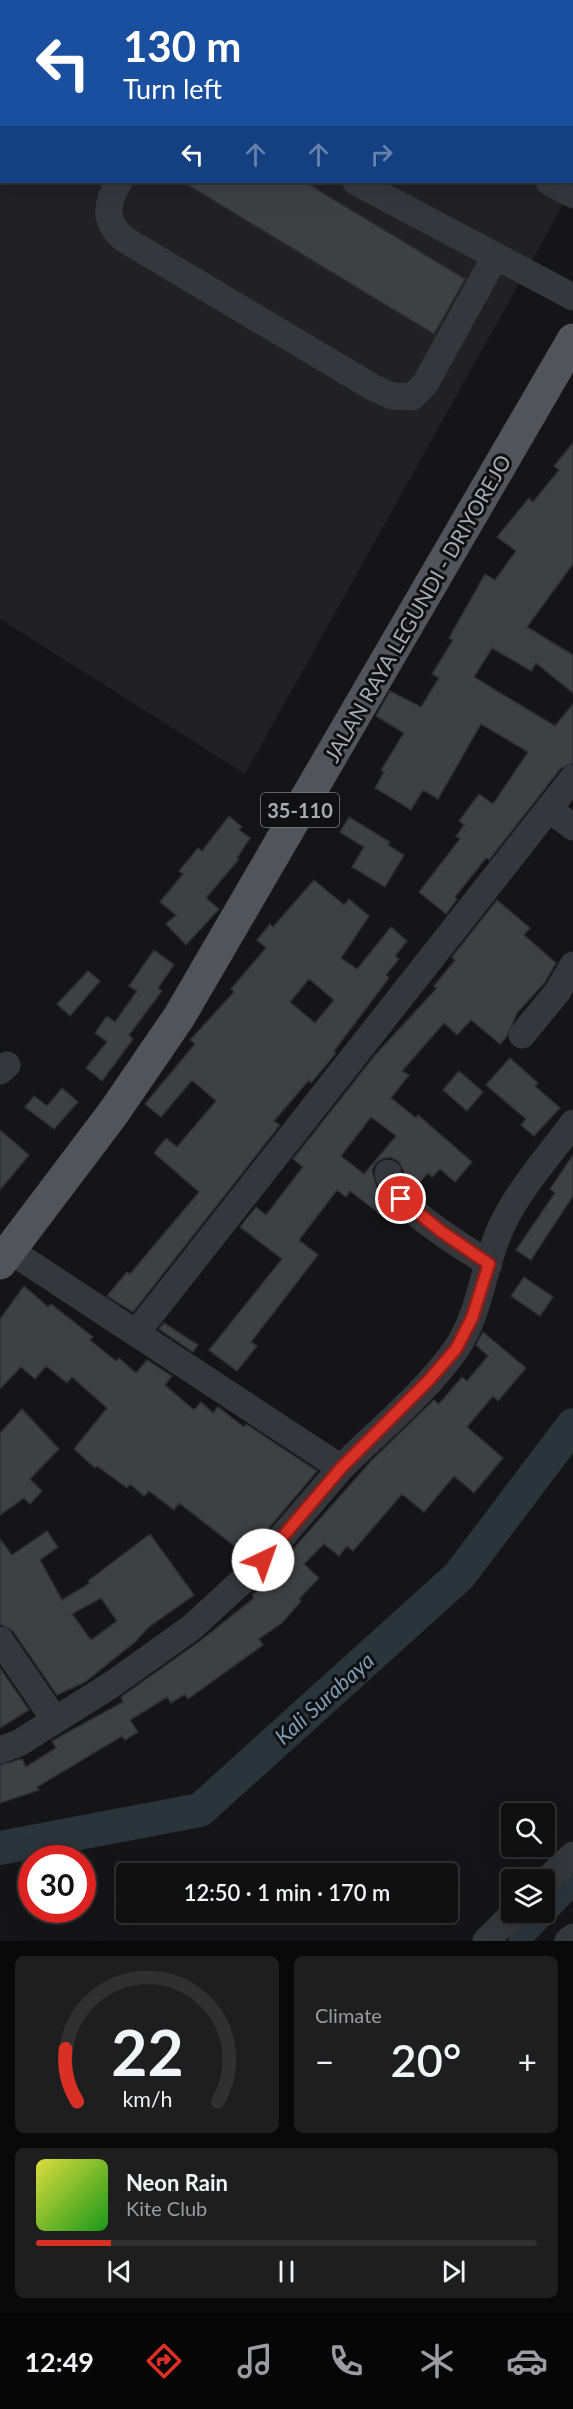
<!DOCTYPE html>
<meta charset="utf-8">
<style>
body{margin:0;font-family:Lato,sans-serif;background:#1e1e1f;color:#f1f3f6;height:100vh;display:flex;flex-direction:column;font-size:22px;white-space:nowrap}
*{box-sizing:border-box;margin:0}
p{font-size:20px;color:#9c9d9f}
.icon{flex:none;width:33px;height:33px;fill:none;stroke:currentColor;stroke-width:2;stroke-linecap:round;stroke-linejoin:round}
.map{position:relative;height:1941px;overflow:hidden}
.panel{display:flex;flex-direction:column;gap:15px;padding:15px;background:#090909;flex:1}
.panel>*{flex:none}
.top-card{position:absolute;left:0px;top:0px;width:573px;height:183px;box-shadow:0 6px 24px #0002,0 0 0 2px #303031;background:#1a4fa0;color:#fff;overflow:hidden}
.controls{position:absolute;left:501px;top:1803px;display:grid;gap:12px}
.controls a{display:grid;place-items:center;width:54px;height:54px;border-radius:6px;background:#101011;box-shadow:0 6px 24px #0002,0 0 0 2px #303031;font-size:30px}
.speed{position:absolute;left:18px;top:1845px;display:flex;gap:12px;font-size:30px;font-weight:700;text-align:center}
.speed>*{display:grid;place-content:center;width:78px;height:78px;border-radius:50%;background:#101011;box-shadow:0 6px 24px #0002,0 0 0 2px #303031;line-height:1}
.speed .limit{border:9px solid #d22;background:#fff;color:#111}
.pin{position:absolute;display:grid;place-items:center;width:51px;height:51px;color:#fff;margin:-26px;border:3px solid #fff;border-radius:50%;box-shadow:0 2px 6px #0007}
.me{position:absolute;width:66px;margin:-33px;rotate:42deg;stroke-linejoin:round;filter:drop-shadow(0 0 4px #0008)}
.turn{display:flex;align-items:center;gap:21px;height:126px;padding:0 24px;font-size:27px}
.turn .icon{width:78px;height:78px;stroke-width:2.5}
.turn b{display:block;font-size:42px;line-height:51px}
.lanes{display:flex;align-items:center;height:57px;padding:0 24px;background:#0003;justify-content:center;gap:30px;direction:ltr}
.lanes .off{opacity:.35}
.big{font-size:45px;font-weight:600;line-height:1.1}
.panel .tile{flex:1;display:flex;flex-direction:column;justify-content:center;gap:9px;min-width:0;padding:0 21px;border-radius:9px;background:#1e1e1f}
.panel .dial{align-items:center;gap:0}
.dial svg{height:156px;overflow:visible;fill:none;stroke:#303031;stroke-width:7;stroke-linecap:round;text-anchor:middle}
.dial text{fill:#f1f3f6;stroke:none}
.song{display:flex;align-items:center;gap:18px}
.cover{width:72px;height:72px;border-radius:9px;background:linear-gradient(135deg,hsl(60 70% 55%),hsl(120 70% 35%))}
.played{height:6px;border-radius:3px;background:linear-gradient(90deg,#d93025 15%,#303031 15%)}
.keys{display:flex;justify-content:space-around;direction:ltr}
.heat{display:flex;justify-content:space-between;align-items:center;font-size:33px;direction:ltr}
.panel .tiles{flex:1;display:grid;gap:15px;grid-template-columns:1fr 1fr}
.tile:last-child{grid-column:span 2}
.trip{position:absolute;left:116px;top:1863px;width:342px;height:60px;border-radius:6px;background:#101011;box-shadow:0 6px 24px #0002,0 0 0 2px #303031;font-weight:600;line-height:60px;text-align:center}
.tab-bar{display:flex;height:96px;justify-content:space-around;align-items:center;background:#060607;color:#9c9d9f}
.tab-bar .icon{width:42px;height:42px}
.tab-bar .current{color:#d93025}
.tab-bar b{font-size:27px;color:#f1f3f6}
.map>svg:first-child{display:block}
</style>
<div class="map">
<svg width="573" height="1941" viewBox="0 0 573 1941">
<rect width="100%" height="100%" fill="#151517"/>
<!-- built -->
<path fill="#212124" d="M0,0h368l-366,2v180h570l1,-23v28l-328,587 -245,-155z"/>
<g fill="none" stroke-linecap="round" stroke-linejoin="round">
<!-- canal -->
<path stroke="#2a343b" stroke-width="21" d="M519,1941l54,-56"/>
<!-- river -->
<path stroke="#2a343b" stroke-width="34" d="M0,1848l200,-38 259,-234 114,-151"/>
</g>
<!-- building -->
<path fill="#3f4044" stroke="#2f2f33" stroke-width="1.5" fill-rule="evenodd" d="M183,182h122l160,97 -31,55z
M573,443v121l-46,63 46,28v38l-37,-30 -5,8 -39,-23 -18,29 81,49 18,-22v59l-12,5 -72,92 -3,-2 -31,39 2,2 -11,15 -27,-22 41,-53 -4,-3 8,-11 -5,-4 20,-27 14,10 35,-52 -47,-28 -43,75 -15,-9 -12,20 -36,-22 9,-16 -3,-2 23,-37 -28,-17 14,-25 31,16 18,-29 -7,-4 21,-34 -4,-2 36,-64 10,6 21,-29 -19,-14 32,-39 4,4 26,-32 -5,-4z
M229,816l13,11 -3,3 11,8 -13,20 2,1 -33,39 13,11 -33,36 -20,-21 10,-9 -16,-13 23,-28 -4,-3 19,-23 4,3z
M349,817l41,25 -2,3 16,10 -19,32 -33,-20 12,-20 -24,-15z
M314,880l30,25 5,-6 20,17 -28,42 16,11 34,-42 16,14 -12,15 4,3 -13,16 3,3 -55,73 2,2 -25,30 -2,-3 -35,41 6,4 -147,187 -26,-16 20,-24 3,2 69,-82 -45,-39 12,-15 11,9 39,-46 -24,-21 -31,37 -16,-13 50,-60 -5,-4 44,-48 -3,-3 35,-41 -9,-8 13,-16 3,3zM309,979l25,21 -19,23 -25,-21z
M497,900l33,28 -6,7 32,28 -11,19 -28,31 -10,23 -7,8 -29,-24 -14,15 -13,-12 -42,48 7,4 -18,23 25,20 2,-3 54,47 -17,20 -15,-13 -8,8 -4,-4 -14,16 -16,-28 -8,-4 -8,2 -6,4 -4,8 6,21 12,17 -6,8 -34,-26 -4,6 -9,-7 -38,50 19,15 -67,87 6,4 -20,25 -28,-21 73,-91 -42,-32 16,-20 10,8 37,-48 -10,-8 83,-105 61,-66 -3,-2 21,-26 -3,-3zM371,1117l25,19 -32,38 -23,-18z
M154,950l20,15 -16,23 4,3 -33,44 4,4 -31,42 -16,-13 21,-26 -12,-9 12,-17 8,6 22,-31 -8,-5z
M88,971l12,10 -30,35 -13,-12z
M510,1058l28,25 -3,3 25,22 -26,28 -13,-11 5,-6 -40,-34z
M459,1071l24,21 -16,19 -24,-21z
M62,1088l16,14 -24,27 -29,-22 9,-11 13,10z
M0,1130l29,25 -29,35z
M573,1155v41l-42,64 -15,-10 39,-57 -5,-4z
M524,1277l29,20 -13,19 -29,-20z
M24,1286l24,21 3,-3 42,33 -3,3 26,21 3,-3 17,15 11,-13 25,16 -7,9 29,25 7,-8 12,11 5,-6 26,20 2,-3 71,47 -71,84 -67,-52 -5,7 -25,-19 -5,5 -14,-12 -3,4 -30,-22 -2,2 -21,-19 33,-41 -35,-31 -5,6 -21,-17 -11,13 -14,-12 -21,22v-70z
M164,1323l34,22 -5,7 -34,-23z
M483,1332l43,36 -28,33 -5,-5 -26,31 36,31 -29,35 -20,-17 -30,36 -22,-18 -49,57 -6,-5 -8,10 -15,-12 -20,20 15,14 -20,21 2,2 -19,22 -23,16 4,6 -75,54 -3,-5 -14,9 -4,-6 -37,23 8,12 -13,8 -3,-4 -85,51 2,3 -39,13v-38l22,-6 4,8 30,-19 -4,-7 71,-39 -2,-5 79,-56 54,-43 -2,-3 24,-17 -5,-4 101,-114 62,-60 5,4 23,-27 5,4 21,-25 -12,-11z
M22,1409l37,40 -29,30 12,12 -12,13 -6,-6 -24,17v-82z
M47,1531l11,16 -18,13 22,40 28,-17 -2,-2 62,-47 44,61 -45,32 -14,15 -50,40 -28,13 -44,-64 -13,-7v-85l12,16zM101,1598l16,23 -26,19 -19,-26z
M0,1668l29,42 -29,18z"/>
<g fill="none" stroke-linecap="round" stroke-linejoin="round">
<!-- minor -->
<path stroke="#35373c" stroke-width="27" d="M208,0l4,2
M0,60l2,1
M119,182c-13,21 -16,39 5,57l250,149 18,8 20,1 13,-13 70,-127
M356,182l217,115
M549,182l24,13
M549,809l24,18
M522,1035l36,-44 15,-26
M0,1071l7,-6
M388,1173c6,35 73,72 101,91
M137,1332l436,-554
M341,1468c37,-37 85,-76 115,-119 23,-34 26,-74 41,-112 16,-42 50,-78 76,-114
M0,1640l55,80
M0,1750l19,-7 92,-58 80,-57 59,-54 91,-106 -330,-217
M544,1883l29,-28
M486,1941l29,-29
M568,1941l5,-4"/>
<!-- major -->
<path stroke="#51545b" stroke-width="33" d="M0,1263l114,-151 65,-95 394,-677"/>
</g>
<g fill="none" stroke-linecap="round" stroke-linejoin="round">
<!-- route casing -->
<g stroke="#8d1f18" stroke-width="15">
<path id="route" d="M263,1560l78,-92 88,-88 27,-31 16,-31 17,-54 -47,-32 -41,-33"/>
</g>
<!-- route -->
<use href="#route" stroke="#d93025" stroke-width="10"/>
</g>
<g text-anchor="middle" dominant-baseline="central" stroke-width="6" stroke-linejoin="round" paint-order="stroke">
<!-- shield labels -->
<rect fill="#101012" stroke="#797d86" stroke-width="1.5" x="261" y="793" width="78" height="34" rx="4.5"/>
<g font-size="20" font-weight="bold" fill="#a6acb7">
<text x="300" y="810">35-110</text>
</g>
<!-- street labels -->
<g font-size="21" fill="#a6acb7" stroke="#101012">
<text transform="translate(417 608) rotate(-60)">JALAN RAYA LEGUNDI - DRIYOREJO</text>
</g>
<!-- water labels -->
<g font-size="22" font-style="italic" fill="#7b9cb4" stroke="#101012">
<text transform="translate(324 1698) rotate(-42)">Kali Surabaya</text>
</g>
</g>
</svg>
<div class="controls">
<a><svg class="icon" aria-label="search" viewBox="0 0 24 24"><circle cx="10" cy="10" r="6"/><path d="M15 15l6 6"/></svg></a>
<a><svg class="icon" aria-label="layers" viewBox="0 0 24 24"><path d="M12 4l9 5-9 5-9-5zM3 14l9 5 9-5"/></svg></a>
</div>
<div class="speed"><div class="limit">30</div></div>
<div class="pin" style="left:401px;top:1199px;background:#d93025"><svg class="icon" aria-label="arrive" viewBox="0 0 24 24"><path d="M6 21V4h12l-3 4 3 4H6"/></svg></div>
<svg class="me" style="left:263px;top:1560px" viewBox="-20 -20 40 40"><circle r="19" fill="#fff"/><path d="M0-13L10 11 0 6-10 11z" fill="#d93025"/></svg>
<div class="trip">12:50 · 1 min · 170 m</div>
<div class="top-card">
<div class="turn"><svg class="icon" aria-label="left" viewBox="0 0 24 24"><path d="M17 20v-9H6M10 6l-5 5 5 5"/></svg><div><b>130 m</b>Turn left</div></div>
<div class="lanes"><svg class="icon" aria-label="left" viewBox="0 0 24 24"><path d="M17 20v-9H6M10 6l-5 5 5 5"/></svg><svg class="icon off" aria-label="ahead" viewBox="0 0 24 24"><path d="M12 20V5M6 11l6-6 6 6"/></svg><svg class="icon off" aria-label="ahead" viewBox="0 0 24 24"><path d="M12 20V5M6 11l6-6 6 6"/></svg><svg class="icon off" aria-label="right" viewBox="0 0 24 24"><path d="M7 20v-9h11M14 6l5 5-5 5"/></svg></div>
</div>
</div>
<section class="panel">
<div class="tiles">
<div class="tile dial"><svg viewBox="0 0 100 80">
<path d="M14 69A42 42 0 1 1 86 69"/>
<path d="M14 69A42 42 0 0 1 8 42" stroke="#d93025"/>
<text x="50" y="56" font-size="32" font-weight="700">22</text>
<text x="50" y="72" font-size="11">km/h</text>
</svg></div>
<div class="tile"><p>Climate</p>
<div class="heat"><a>−</a><b class="big">20°</b><a>+</a></div>
</div>
<div class="tile">
<div class="song"><i class="cover"></i><div><b>Neon Rain</b><p>Kite Club</p></div></div>
<div class="played"></div>
<div class="keys"><svg class="icon" aria-label="previous" viewBox="0 0 24 24"><path d="M18 5L8 12l10 7zM5 5v14"/></svg><svg class="icon" aria-label="pause" viewBox="0 0 24 24"><path d="M8 5v14M16 5v14"/></svg><svg class="icon" aria-label="next" viewBox="0 0 24 24"><path d="M6 5l10 7-10 7zM19 5v14"/></svg></div>
</div>
</div>
</section>
<nav class="tab-bar">
<b>12:49</b>
<svg class="icon current" aria-label="directions" viewBox="0 0 24 24"><path d="M12 3l9 9-9 9-9-9zM9 14v-3h6M13 9l2 2-2 2"/></svg>
<svg class="icon" aria-label="music" viewBox="0 0 24 24"><path d="M9 18V5l10-2v13"/><circle cx="6" cy="18" r="3"/><circle cx="16" cy="16" r="3"/></svg>
<svg class="icon" aria-label="phone" viewBox="0 0 24 24"><path d="M5 4h4l2 5-3 2q2 4 5 5l2-3 5 2v4C11 20 4 13 5 4z"/></svg>
<svg class="icon" aria-label="climate" viewBox="0 0 24 24"><path d="M12 3v18M4 7l16 10M4 17L20 7"/></svg>
<svg class="icon" aria-label="car" viewBox="0 0 24 24"><path d="M5 17H2v-5l4-1 3-4h7l3 4 3 1v5h-3M9 17h6M6 11h13"/><circle cx="7" cy="17" r="2"/><circle cx="17" cy="17" r="2"/></svg>
</nav>
